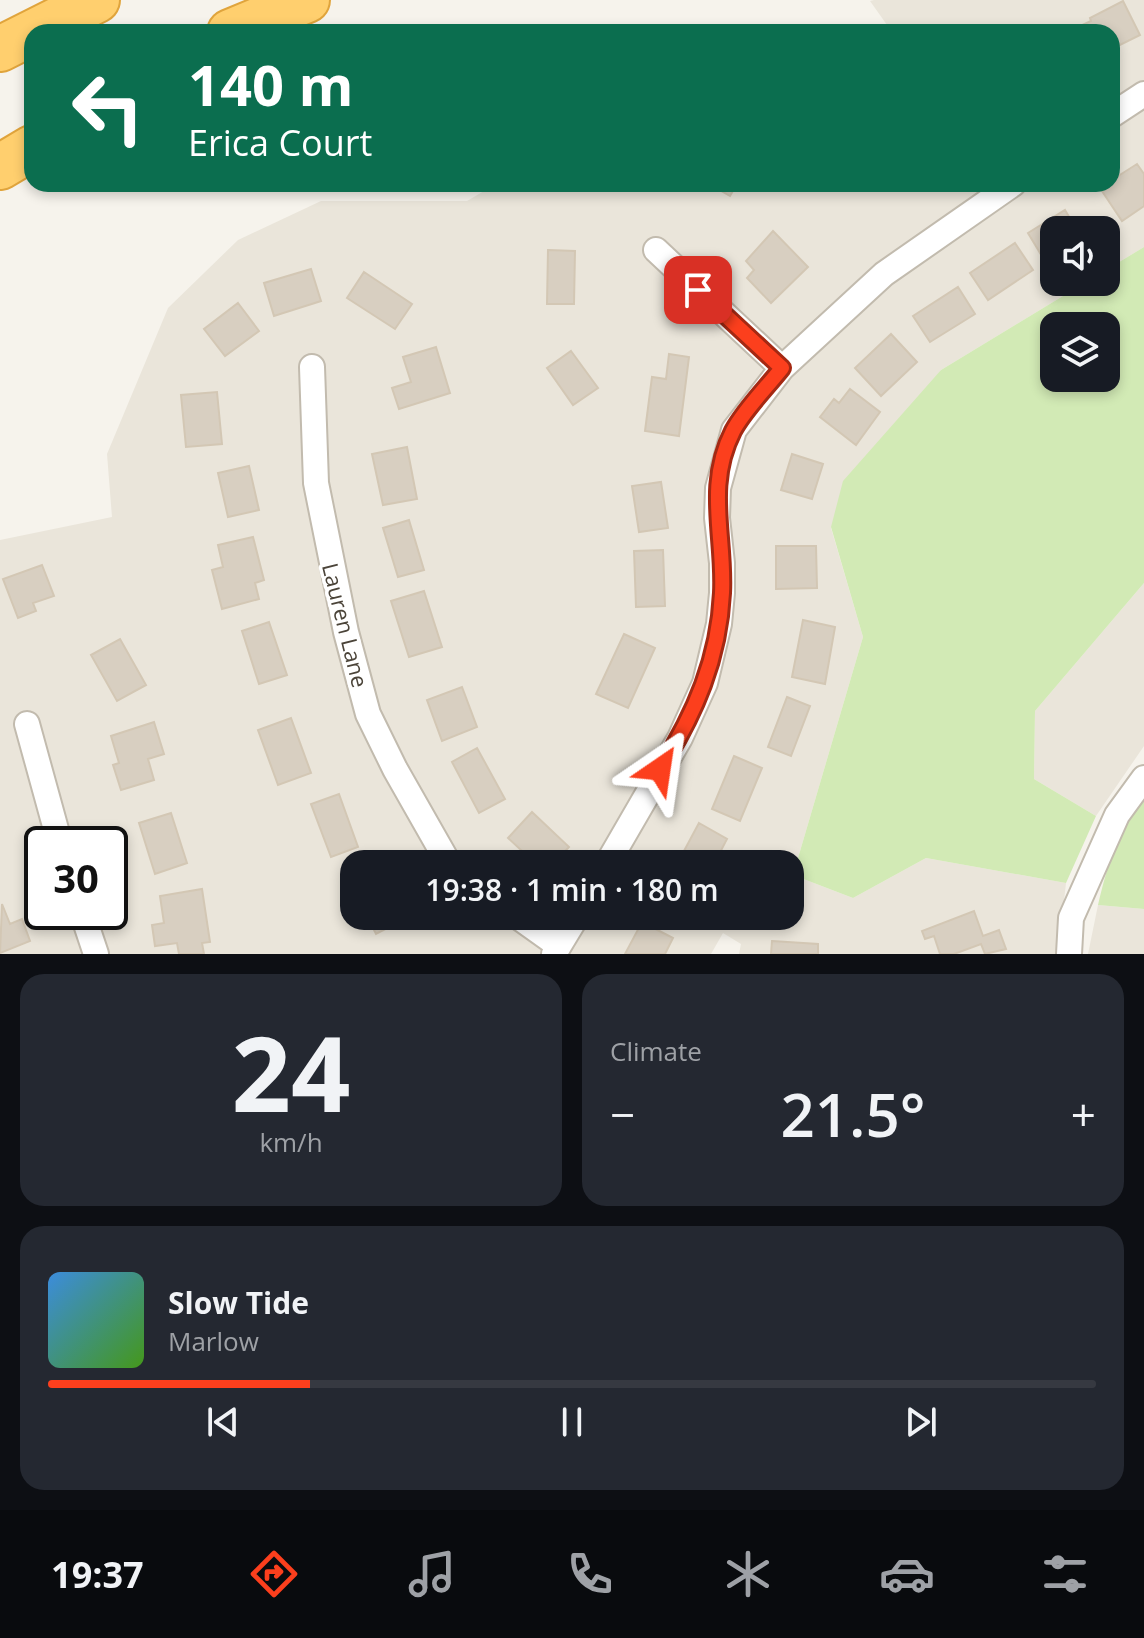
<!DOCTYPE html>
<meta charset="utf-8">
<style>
body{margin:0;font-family:"Open Sans",sans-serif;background:#242831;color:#f1f3f6;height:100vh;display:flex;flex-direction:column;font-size:30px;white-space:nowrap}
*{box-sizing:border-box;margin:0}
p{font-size:26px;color:#9ea1a6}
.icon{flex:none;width:44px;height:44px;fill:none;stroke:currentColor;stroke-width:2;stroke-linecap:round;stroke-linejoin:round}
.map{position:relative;height:954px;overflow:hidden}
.side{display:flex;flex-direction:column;gap:20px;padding:20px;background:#0d0f14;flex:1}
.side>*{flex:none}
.hud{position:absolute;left:24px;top:24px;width:1096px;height:168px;border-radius:24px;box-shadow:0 4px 12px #0003;background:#0b6e4f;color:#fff;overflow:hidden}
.controls{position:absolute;left:1040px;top:216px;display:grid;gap:16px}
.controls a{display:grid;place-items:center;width:80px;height:80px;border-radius:16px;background:#171b24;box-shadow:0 4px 12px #0003;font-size:40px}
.speed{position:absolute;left:24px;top:826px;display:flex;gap:16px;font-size:40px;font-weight:700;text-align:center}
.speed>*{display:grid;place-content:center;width:104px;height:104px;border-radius:50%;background:#171b24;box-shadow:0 4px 12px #0003;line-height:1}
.speed .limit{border:4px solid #111;border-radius:12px;background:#fff;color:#111}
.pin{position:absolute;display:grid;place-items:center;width:68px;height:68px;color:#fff;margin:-34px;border-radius:16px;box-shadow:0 4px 12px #0006}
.me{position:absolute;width:88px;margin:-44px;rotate:32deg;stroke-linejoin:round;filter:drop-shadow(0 0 6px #0008)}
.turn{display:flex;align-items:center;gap:28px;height:168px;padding:0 32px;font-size:36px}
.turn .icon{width:104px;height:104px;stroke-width:2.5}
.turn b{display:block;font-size:56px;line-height:68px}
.big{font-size:60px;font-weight:600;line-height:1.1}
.side .card{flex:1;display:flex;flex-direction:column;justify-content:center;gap:12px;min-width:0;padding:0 28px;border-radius:24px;background:#242831}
.side .dial{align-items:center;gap:0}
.dial b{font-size:104px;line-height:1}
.song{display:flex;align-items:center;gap:24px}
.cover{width:96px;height:96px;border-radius:12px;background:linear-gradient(135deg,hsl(210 70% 55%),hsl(100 70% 35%))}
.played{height:8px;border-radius:4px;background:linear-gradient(90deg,#fc3f1d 25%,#363941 25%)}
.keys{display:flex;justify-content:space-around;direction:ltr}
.heat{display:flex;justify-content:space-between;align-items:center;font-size:44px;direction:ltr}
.side .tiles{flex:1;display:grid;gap:20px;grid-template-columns:1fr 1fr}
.card:last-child{grid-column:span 2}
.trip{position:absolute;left:340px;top:850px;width:464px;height:80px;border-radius:24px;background:#171b24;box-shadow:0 4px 12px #0003;font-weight:600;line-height:80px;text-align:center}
.tabs{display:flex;height:128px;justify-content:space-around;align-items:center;background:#090b0e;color:#9ea1a6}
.tabs .icon{width:56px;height:56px}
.tabs .selected{color:#fc3f1d}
.tabs b{font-size:36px;color:#f1f3f6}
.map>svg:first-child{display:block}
</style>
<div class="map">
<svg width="1144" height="954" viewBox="0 0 1144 954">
<rect width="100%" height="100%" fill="#f6f3ec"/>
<!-- residential -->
<path fill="#eae5da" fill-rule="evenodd" d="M874,0h270v247l-38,23v-40h-52v52h32l-145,88 -110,158 32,109 -70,238 60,23 73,-40 140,25 -8,71h-319l2,-10 -18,-11 -12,21h-711v-414l112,-23 -5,-63 61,-146 70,-68 83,-39h146l29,-17h616v-152h-220l-22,-31zM42,844h68v68h-68zM354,864h436v52h-436z
M1144,583v163l-48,70 -62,-37 1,-68z
M1098,905l46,4v45h-56z"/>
<!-- green -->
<path fill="#d2eab5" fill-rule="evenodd" d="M1144,247v336l-109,128 -1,68 62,37 -30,67 -140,-25 -73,40 -60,-23 70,-238 -32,-110 12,-46 98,-111 145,-88h20v-12zM1054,326h52v52h-52z
M1144,793v116l-46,-4c10,-41 20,-78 46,-112z"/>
<!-- building -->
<path fill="#d8cfc1" stroke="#d3c7b4" stroke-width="2" d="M1123,1l17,34 -28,14v-17h-33l-3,-4 15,-7 -1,-3z
M1137,164l7,10v32l-22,15 -22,-33 12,-4v-4z
M709,184h28l-7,12z
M1065,210l12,20h-23v28l-8,5 -18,-30z
M773,231l35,36 -37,36 -24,-25 7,-8 -8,-9z
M1015,243l18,27 -45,30 -18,-27z
M548,250l27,1 -1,53h-27z
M311,269l10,32 -47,15 -10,-33z
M364,272l48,32 -17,25 -48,-31z
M958,287l17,27 -45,28 -17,-26z
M238,303l21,28 -34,25 -21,-27z
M891,334l26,28 -36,34 -26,-28z
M436,347l14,46 -51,16 -7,-21 19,-6 -8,-25z
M571,351l27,37 -25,17 -26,-37z
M669,354l20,3 -10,79 -34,-5 7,-54 14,2z
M850,389l30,23 -24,33 -36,-28 14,-18 5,4z
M217,392l5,52 -36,3 -5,-52z
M407,447l10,52 -34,6 -11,-51z
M792,454l31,10 -11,35 -31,-9z
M249,466l10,44 -31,7 -10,-44z
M661,482l7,46 -29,4 -7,-46z
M409,520l15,50 -26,7 -15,-49z
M253,537l11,43 -9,3 4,16 -37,10 -10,-39 11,-3 -5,-22z
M776,546h40l1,42 -41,1z
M663,550l2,56 -29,1 -2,-56z
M42,565l12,31 -21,7 3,8 -18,7 -15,-39z
M424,591l18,56 -33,10 -18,-56z
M803,620l32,7 -10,57 -33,-7z
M269,622l18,53 -28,9 -17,-53z
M624,634l31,14 -27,60 -32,-14z
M120,639l26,46 -29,16 -26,-46z
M462,687l15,40 -35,14 -15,-41z
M787,697l23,9 -19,50 -23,-9z
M291,718l20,55 -33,12 -20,-55z
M154,722l10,32 -16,5 6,21 -33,10 -8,-25 6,-2 -8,-27z
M477,748l28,51 -26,14 -27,-51z
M734,756l28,12 -22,53 -28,-12z
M339,794l19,53 -27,10 -20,-53z
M532,812l37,35 -16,17h-17l-28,-26z
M171,813l16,50 -32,11 -16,-51z
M699,823l28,16 -13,25h-37z
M202,889l8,53 -8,1 2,11h-25l-2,-11 -22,3 -3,-21 12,-2 -4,-27z
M2,904l8,20 12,-5 8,22 -30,12z
M974,911l9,25 16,-6 7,19 -21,5 -4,-10 -27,10h-14l-6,-18 -9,3 -3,-8z
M367,916h41l1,1 -33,17z
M642,922l31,16 -8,16h-40z
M772,941l46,3v10h-47z"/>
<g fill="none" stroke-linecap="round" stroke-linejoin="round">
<!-- street casing -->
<g stroke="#c2bbae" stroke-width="28">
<path id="street" d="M1112,115l32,-21
M656,250l126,118
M312,367l4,116 30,149 22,82 27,55 54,95
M27,724l33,120
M607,864l73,-126 25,-55 14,-59 3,-31v-30l-5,-45 1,-30 16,-58 48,-62 102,-94 129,-90
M82,912l14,42
M517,916l42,30
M554,954l23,-38
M1069,954l2,-36 46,-103 27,-37"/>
</g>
<!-- highway casing -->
<g stroke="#e0a43c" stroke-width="48">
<path id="highway" d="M230,32l77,-32
M0,49l97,-49
M0,167l32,-19"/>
</g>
<!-- street -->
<use href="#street" stroke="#fff" stroke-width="24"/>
<!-- highway -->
<use href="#highway" stroke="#ffcf6e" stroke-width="44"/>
</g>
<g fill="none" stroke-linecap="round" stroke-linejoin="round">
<!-- route casing -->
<g stroke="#a42913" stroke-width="20">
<path id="route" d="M660,769c35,-55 59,-111 62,-176 3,-57 -17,-107 11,-162 11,-21 34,-44 49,-63l-84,-78"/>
</g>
<!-- route -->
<use href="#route" stroke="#fc3f1d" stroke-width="14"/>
</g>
<g text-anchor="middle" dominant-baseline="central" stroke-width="7" stroke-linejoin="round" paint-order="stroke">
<!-- street labels -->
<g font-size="22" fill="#4b4439" stroke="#fff">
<text transform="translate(346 625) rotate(76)">Lauren Lane</text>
</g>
</g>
</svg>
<div class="controls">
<a><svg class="icon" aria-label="sound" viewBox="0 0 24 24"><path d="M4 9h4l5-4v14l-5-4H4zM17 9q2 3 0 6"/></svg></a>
<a><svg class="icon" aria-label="layers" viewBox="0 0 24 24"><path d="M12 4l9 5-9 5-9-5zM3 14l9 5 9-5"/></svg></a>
</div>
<div class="speed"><div class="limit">30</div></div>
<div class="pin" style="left:698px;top:290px;background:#d93025"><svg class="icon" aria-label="arrive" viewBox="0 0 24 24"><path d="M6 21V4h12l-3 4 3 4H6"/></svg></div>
<svg class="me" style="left:660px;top:769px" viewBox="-20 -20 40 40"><path d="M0-17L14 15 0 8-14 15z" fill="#fc3f1d" stroke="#fff" stroke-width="4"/></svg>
<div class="trip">19:38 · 1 min · 180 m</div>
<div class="hud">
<div class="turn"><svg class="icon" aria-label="left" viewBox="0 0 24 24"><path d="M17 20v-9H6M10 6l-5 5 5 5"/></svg><div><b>140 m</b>Erica Court</div></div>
</div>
</div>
<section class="side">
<div class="tiles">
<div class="card dial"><b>24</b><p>km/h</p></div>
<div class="card"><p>Climate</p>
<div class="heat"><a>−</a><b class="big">21.5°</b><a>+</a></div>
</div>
<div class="card">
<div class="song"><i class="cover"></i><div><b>Slow Tide</b><p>Marlow</p></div></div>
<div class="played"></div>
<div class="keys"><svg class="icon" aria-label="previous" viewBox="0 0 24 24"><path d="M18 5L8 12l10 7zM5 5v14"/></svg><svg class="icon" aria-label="pause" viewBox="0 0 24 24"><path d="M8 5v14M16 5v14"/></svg><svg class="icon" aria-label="next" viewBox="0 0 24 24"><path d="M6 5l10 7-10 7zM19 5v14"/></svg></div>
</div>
</div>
</section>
<nav class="tabs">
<b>19:37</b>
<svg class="icon selected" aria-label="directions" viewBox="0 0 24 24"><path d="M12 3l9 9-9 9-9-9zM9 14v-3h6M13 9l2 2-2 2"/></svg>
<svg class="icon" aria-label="music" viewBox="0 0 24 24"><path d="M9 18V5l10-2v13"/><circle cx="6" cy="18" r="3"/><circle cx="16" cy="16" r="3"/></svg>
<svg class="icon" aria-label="phone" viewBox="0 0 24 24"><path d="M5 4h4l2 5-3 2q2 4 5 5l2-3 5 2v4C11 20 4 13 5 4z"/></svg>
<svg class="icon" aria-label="climate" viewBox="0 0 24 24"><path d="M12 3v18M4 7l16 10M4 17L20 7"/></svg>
<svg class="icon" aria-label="car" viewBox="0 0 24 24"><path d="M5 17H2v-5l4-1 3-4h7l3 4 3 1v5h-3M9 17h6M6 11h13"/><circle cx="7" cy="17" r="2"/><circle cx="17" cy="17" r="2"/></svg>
<svg class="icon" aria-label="filters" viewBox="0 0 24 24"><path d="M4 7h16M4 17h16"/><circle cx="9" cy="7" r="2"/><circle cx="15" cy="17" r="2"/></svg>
</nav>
